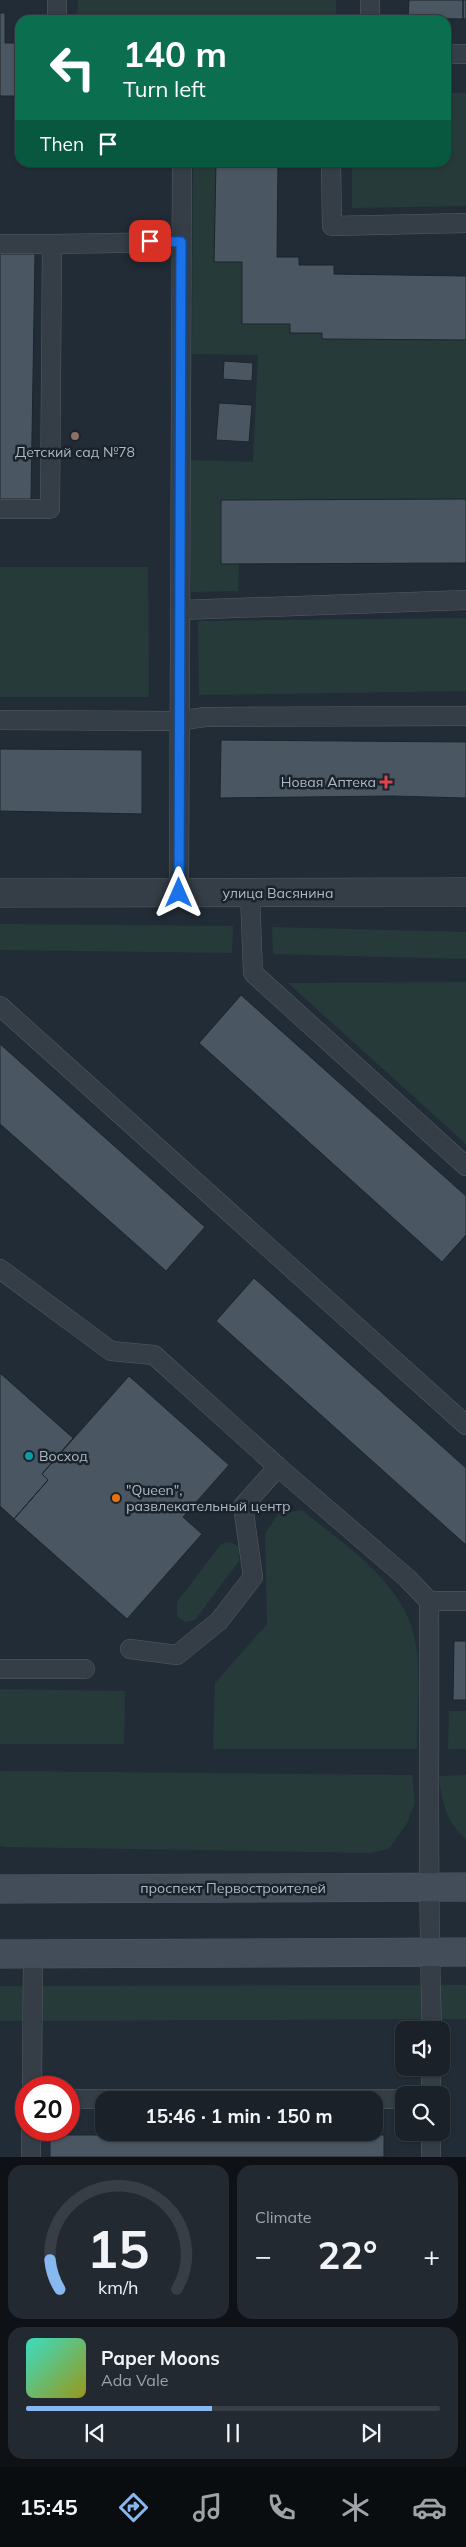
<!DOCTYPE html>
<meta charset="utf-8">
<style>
body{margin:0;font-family:Mulish,sans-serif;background:#232930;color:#f1f3f6;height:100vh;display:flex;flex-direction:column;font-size:19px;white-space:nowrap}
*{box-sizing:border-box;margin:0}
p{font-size:16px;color:#9fa3a8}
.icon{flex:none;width:28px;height:28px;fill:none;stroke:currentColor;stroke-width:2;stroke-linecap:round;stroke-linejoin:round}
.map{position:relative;height:2157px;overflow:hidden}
.panel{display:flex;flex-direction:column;gap:8px;padding:8px;background:#0e1216;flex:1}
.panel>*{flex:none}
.banner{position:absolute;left:15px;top:15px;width:436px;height:152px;border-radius:15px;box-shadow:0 1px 4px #0004,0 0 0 1px #383e45;background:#0b6e4f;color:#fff;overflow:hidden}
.tools{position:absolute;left:395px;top:2021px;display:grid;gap:10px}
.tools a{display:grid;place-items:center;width:55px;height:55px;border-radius:10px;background:#1a2128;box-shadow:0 1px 4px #0004,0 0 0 1px #383e45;font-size:25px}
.speed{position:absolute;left:15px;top:2076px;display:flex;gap:10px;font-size:25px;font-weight:700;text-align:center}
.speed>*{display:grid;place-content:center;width:65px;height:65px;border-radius:50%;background:#1a2128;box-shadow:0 1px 4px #0004,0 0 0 1px #383e45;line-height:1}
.speed .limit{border:8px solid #d22;background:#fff;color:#111}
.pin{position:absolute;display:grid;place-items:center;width:42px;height:42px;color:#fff;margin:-21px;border-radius:10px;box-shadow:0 2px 8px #0006}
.me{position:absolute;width:55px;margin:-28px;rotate:0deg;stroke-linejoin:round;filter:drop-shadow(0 0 4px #0008)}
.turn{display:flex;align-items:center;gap:18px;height:105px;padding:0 25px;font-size:22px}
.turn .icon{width:65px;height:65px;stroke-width:2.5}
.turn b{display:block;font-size:35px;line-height:42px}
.then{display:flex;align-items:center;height:48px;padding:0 25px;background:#0003;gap:10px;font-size:19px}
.big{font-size:38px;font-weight:700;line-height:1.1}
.panel .card{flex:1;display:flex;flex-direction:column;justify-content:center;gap:8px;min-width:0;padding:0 18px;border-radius:15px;background:#232930}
.panel .dial{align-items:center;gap:0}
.dial svg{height:130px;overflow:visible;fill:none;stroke:#383e45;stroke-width:7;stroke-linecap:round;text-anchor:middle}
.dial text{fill:#f1f3f6;stroke:none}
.song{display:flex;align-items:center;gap:15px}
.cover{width:60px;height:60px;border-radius:8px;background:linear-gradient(135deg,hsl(170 70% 55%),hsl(60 70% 35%))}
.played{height:5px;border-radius:2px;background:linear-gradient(90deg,#88b8f0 45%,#383e45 45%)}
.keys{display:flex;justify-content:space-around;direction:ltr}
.heat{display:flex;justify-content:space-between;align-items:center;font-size:28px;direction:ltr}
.panel .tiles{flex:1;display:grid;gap:8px;grid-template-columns:1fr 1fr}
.card:last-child{grid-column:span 2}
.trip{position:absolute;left:95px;top:2091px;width:288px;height:50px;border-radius:15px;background:#1a2128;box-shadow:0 1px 4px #0004,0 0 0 1px #383e45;font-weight:700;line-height:50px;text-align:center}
.tabs{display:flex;height:80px;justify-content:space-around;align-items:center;background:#0a0d10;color:#9fa3a8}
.tabs .icon{width:35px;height:35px}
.tabs .active{color:#88b8f0}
.tabs b{font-size:22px;color:#f1f3f6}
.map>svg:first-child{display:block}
</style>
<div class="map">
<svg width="466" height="2157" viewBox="0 0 466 2157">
<rect width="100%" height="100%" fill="#222c36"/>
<!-- green -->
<path fill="#263a39" d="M78,0h258v20h-259z
M446,93h20v113l-114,2v-45l94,-1z
M193,163h23l-2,98 28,1v62h48v9h32v6l144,1v159l-245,1v64h18l-1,27 -47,1 -1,-132 63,2 5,-107 -66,-1z
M0,567h148l1,130h-149z
M466,618v73l-267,4 -1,-74z
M0,924l233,2 -1,27 -232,-3z
M272,927l194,5v27l-193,-5z
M466,982v162l-178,-161z
M302,1510c46,38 110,77 115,143 3,31 0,64 0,96h-204l2,-66 52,-59 -2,-90 13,-20z
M230,1542l9,5v14l-44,59 -10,2 -8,-6v-14l44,-58z
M0,1689l125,2 -1,53h-124z
M449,1711h17v38h-18z
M0,1771l412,4 3,28 -8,20 -18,26 -19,4 -364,-6 -6,-1z
M466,1775v64c-20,-16 -25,-40 -27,-63z
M466,1985v34l-466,2v-35z"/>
<!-- building -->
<path fill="#4a5661" stroke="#1c252d" d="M409,0h54v19l-55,-1z
M463,0h3v19h-3z
M0,13h5v30h12l-1,53h-16z
M216,162h62l-1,95h22v8h35v9l132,2v64l-144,-1v-6h-32v-9h-48v-62h-28z
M0,254h35l-4,245h-31z
M224,361l29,2 -1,18 -29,-2z
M219,403l33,2 -3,37 -33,-2z
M466,499v64l-245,1v-64z
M221,740l245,2v56l-74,-2 -172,2z
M0,749l142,1v64l-142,-3z
M241,995l225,201v39l-24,27 -243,-219z
M0,1044l205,183 -39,44 -166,-147z
M254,1278l212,190v77l-250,-224z
M0,1373l73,65 -31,36 6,6 -34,39 -14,-13z
M129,1376l100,89 -46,52 19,17 -75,85 -113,-100 34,-39 -6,-6z
M454,1641h12v59h-13z
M50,2135h334v22h-334z"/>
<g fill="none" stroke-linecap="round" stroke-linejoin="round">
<!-- lane casing -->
<g stroke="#525c64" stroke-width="20">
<path id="lane" d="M57,20v-20
M370,20v-20
M446,54h20
M331,162l1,64 134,-3
M0,244h52l-2,265h-50
M52,244l129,-2
M181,610l285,-10
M0,720l177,1 28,-4 261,-1
M179,893c0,-243 0,-487 3,-731
M250,893l3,80 213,193
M0,1006l466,419
M0,1269l111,82 43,4 124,112 129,111 22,23c1,143 -2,286 3,429
M429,1601h37
M130,1649l47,6 42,-34 34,-44 -10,-71 35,-39
M0,1669h85
M32,2088l1,-134
M431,2095v-27
M69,2099h335
M431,2132v25
M31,2157v-27"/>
</g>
<!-- street casing -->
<g stroke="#525c64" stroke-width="29">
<path id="street" d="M0,893l466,-1"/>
</g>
<!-- secondary casing -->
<g stroke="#525c64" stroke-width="29">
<path id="secondary" d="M0,1889l466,-2
M0,1954l466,-2"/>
</g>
<!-- lane -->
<use href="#lane" stroke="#353e46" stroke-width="19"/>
<!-- street -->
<use href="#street" stroke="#353e46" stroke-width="28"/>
<!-- secondary -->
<use href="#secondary" stroke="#434d59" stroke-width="28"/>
</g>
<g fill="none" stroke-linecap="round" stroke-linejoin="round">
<!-- route casing -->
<g stroke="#114b97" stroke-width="12">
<path id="route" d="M150,241l31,1c-2,217 -2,434 -2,651"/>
</g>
<!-- route -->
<use href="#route" stroke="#1a73e8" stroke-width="9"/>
</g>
<!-- markers -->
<circle fill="#8d6e63" stroke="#1a232b" stroke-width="2" cx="75" cy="436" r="5"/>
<path fill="#e0444e" stroke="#1a232b" stroke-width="2" d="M383.5 774.5h5v5h5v5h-5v5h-5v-5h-5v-5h5z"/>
<circle fill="#0f9aa8" stroke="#1a232b" stroke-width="2" cx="29" cy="1456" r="5"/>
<circle fill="#e8710a" stroke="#1a232b" stroke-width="2" cx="116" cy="1498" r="5"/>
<g text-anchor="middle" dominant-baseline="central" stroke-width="5" stroke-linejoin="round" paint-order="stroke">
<!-- poi labels -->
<g font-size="14" fill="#afb9c3" stroke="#1a232b" text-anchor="start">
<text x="75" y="452" text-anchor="middle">Детский сад №78</text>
<text x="376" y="782" text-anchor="end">Новая Аптека</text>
<text x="39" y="1456">Восход</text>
<text x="126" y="1490">"Queen",<tspan x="126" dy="16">развлекательный центр</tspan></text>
</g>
<!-- street labels -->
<g font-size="14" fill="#afb9c3" stroke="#1a232b">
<text x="278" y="893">улица Васянина</text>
<text x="233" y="1888">проспект Первостроителей</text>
</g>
</g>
</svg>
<div class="tools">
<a><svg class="icon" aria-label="sound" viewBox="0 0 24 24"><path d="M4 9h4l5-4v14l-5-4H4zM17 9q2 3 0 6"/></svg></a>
<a><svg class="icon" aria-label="search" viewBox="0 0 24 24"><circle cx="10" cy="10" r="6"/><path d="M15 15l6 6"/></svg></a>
</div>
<div class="speed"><div class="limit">20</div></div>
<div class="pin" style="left:150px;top:241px;background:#d93025"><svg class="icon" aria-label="arrive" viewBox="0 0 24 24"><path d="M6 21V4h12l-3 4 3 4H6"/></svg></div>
<svg class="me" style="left:179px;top:893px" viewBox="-20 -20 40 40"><path d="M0-17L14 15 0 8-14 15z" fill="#1a73e8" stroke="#fff" stroke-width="4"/></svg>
<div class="trip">15:46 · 1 min · 150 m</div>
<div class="banner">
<div class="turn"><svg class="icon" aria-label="left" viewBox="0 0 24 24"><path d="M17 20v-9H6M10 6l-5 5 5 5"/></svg><div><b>140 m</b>Turn left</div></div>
<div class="then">Then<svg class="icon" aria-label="arrive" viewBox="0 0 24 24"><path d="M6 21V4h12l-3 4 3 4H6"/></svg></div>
</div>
</div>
<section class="panel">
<div class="tiles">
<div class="card dial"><svg viewBox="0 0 100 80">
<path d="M14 69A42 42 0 1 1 86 69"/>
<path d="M14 69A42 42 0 0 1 8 51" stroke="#88b8f0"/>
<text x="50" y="56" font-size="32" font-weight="700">15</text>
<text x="50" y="72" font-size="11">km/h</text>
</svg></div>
<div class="card"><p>Climate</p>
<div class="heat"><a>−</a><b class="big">22°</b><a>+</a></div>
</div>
<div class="card">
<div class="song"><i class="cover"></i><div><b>Paper Moons</b><p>Ada Vale</p></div></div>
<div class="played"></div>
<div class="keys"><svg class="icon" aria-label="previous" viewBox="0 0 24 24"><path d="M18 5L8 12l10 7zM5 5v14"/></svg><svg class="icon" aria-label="pause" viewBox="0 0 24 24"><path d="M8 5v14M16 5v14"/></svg><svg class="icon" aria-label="next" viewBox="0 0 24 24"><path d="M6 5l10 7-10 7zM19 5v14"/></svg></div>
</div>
</div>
</section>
<nav class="tabs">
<b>15:45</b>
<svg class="icon active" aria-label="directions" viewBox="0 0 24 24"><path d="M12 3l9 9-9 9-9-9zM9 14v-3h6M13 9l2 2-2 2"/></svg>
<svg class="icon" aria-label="music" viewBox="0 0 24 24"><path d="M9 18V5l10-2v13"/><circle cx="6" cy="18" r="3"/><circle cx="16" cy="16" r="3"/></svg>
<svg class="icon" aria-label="phone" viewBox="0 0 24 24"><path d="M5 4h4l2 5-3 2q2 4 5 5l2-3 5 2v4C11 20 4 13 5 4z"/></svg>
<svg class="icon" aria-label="climate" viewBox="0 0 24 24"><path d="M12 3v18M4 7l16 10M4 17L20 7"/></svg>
<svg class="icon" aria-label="car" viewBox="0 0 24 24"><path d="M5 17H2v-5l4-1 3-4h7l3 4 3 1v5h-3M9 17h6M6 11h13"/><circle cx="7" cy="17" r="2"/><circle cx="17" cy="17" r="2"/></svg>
</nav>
